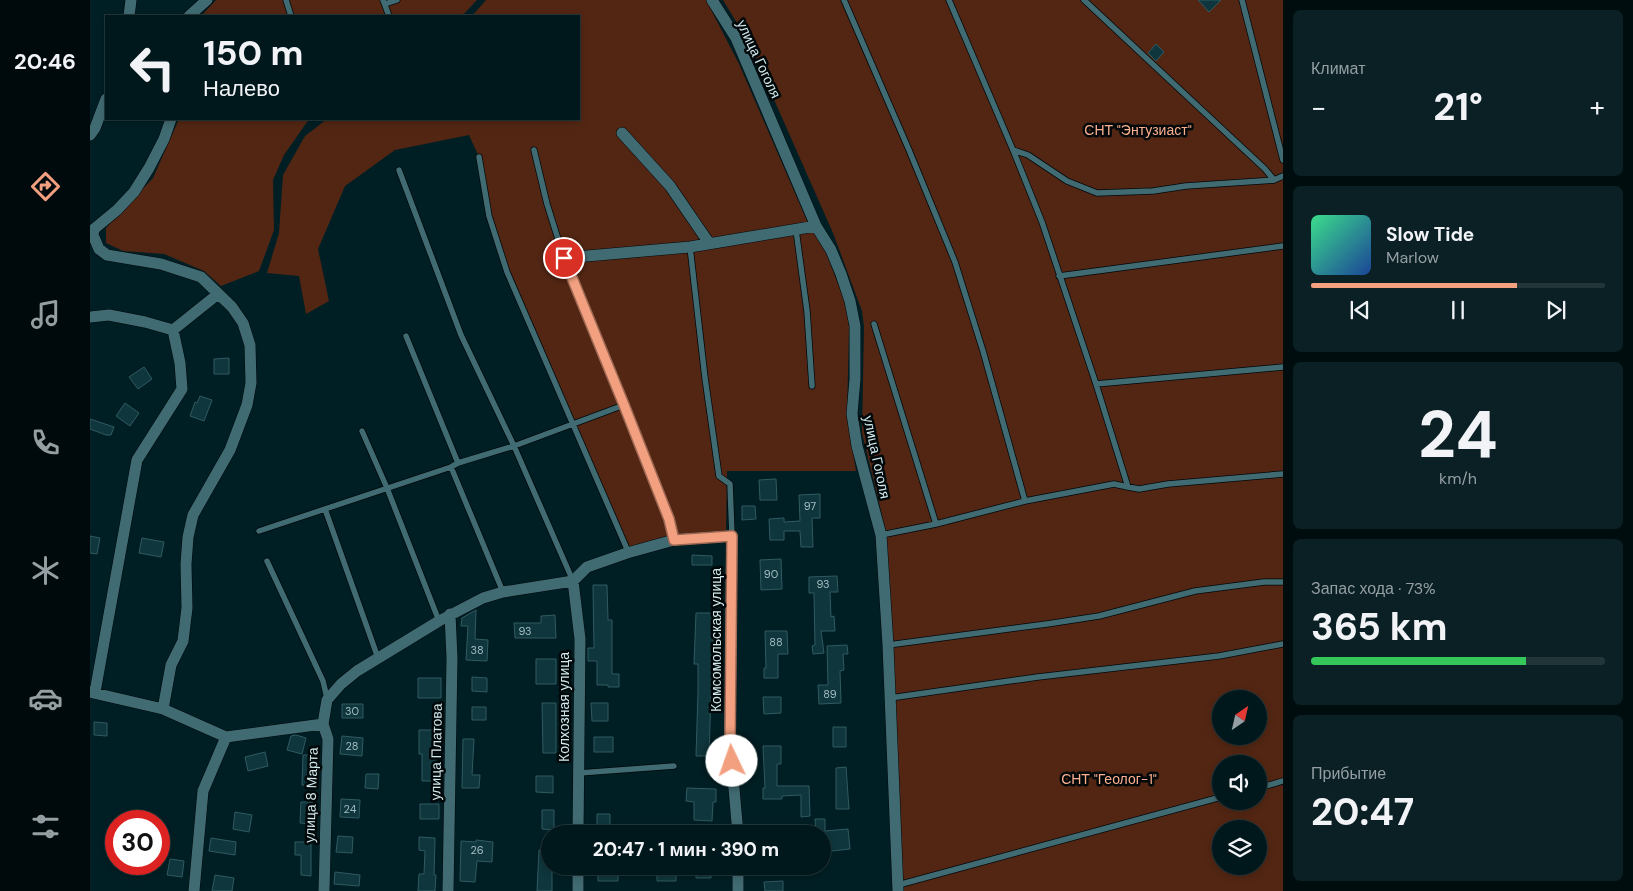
<!DOCTYPE html>
<html lang="ru">
<meta charset="utf-8">
<style>
body{margin:0;font-family:"DM Sans",sans-serif;background:#0a2024;color:#f1f3f6;height:100vh;display:flex;flex-direction:column;font-size:19px;white-space:nowrap}
*{box-sizing:border-box;margin:0}
p{font-size:16px;color:#959fa3}
.icon{flex:none;width:28px;height:28px;fill:none;stroke:currentColor;stroke-width:2;stroke-linecap:round;stroke-linejoin:round}
.map{position:relative;flex:1;overflow:hidden}
.side{display:flex;flex-direction:column;gap:10px;padding:10px;background:#000d0f;width:350px}
.side>*{flex:none}
.hud{position:absolute;left:15px;top:15px;width:475px;height:105px;border-radius:0px;box-shadow:0 2px 8px #0003,0 0 0 1px #22363a;background:#00171b;color:#f1f3f6;overflow:hidden}
.needle{width:32px;rotate:34deg}
.tools{position:absolute;left:1122px;top:690px;display:grid;gap:10px}
.tools a{display:grid;place-items:center;width:55px;height:55px;border-radius:50%;background:#00171b;box-shadow:0 2px 8px #0003,0 0 0 1px #22363a;font-size:25px}
.speed{position:absolute;left:15px;top:810px;display:flex;gap:10px;font-size:25px;font-weight:700;text-align:center}
.speed>*{display:grid;place-content:center;width:65px;height:65px;border-radius:50%;background:#00171b;box-shadow:0 2px 8px #0003,0 0 0 1px #22363a;line-height:1}
.speed .limit{border:8px solid #d22;background:#fff;color:#111}
.pin{position:absolute;display:grid;place-items:center;width:42px;height:42px;color:#fff;margin:-21px;border:2px solid #fff;border-radius:50%;box-shadow:0 1px 5px #0007}
.me{position:absolute;width:55px;margin:-28px;rotate:357deg;stroke-linejoin:round;filter:drop-shadow(0 0 4px #0008)}
.turn{display:flex;align-items:center;gap:18px;height:105px;padding:0 15px;font-size:22px}
.turn .icon{width:65px;height:65px;stroke-width:2.5}
.turn b{display:block;font-size:35px;line-height:42px}
.big{font-size:38px;font-weight:700;line-height:1.1}
.side .widget{flex:1;display:flex;flex-direction:column;justify-content:center;gap:8px;min-width:0;padding:0 18px;border-radius:8px;background:#0a2024}
.side .dial{align-items:center;gap:0}
.dial b{font-size:65px;line-height:1}
.song{display:flex;align-items:center;gap:15px}
.cover{width:60px;height:60px;border-radius:8px;background:linear-gradient(135deg,hsl(150 70% 55%),hsl(220 70% 35%))}
.played{height:5px;border-radius:2px;background:linear-gradient(90deg,#f2a07f 70%,#22363a 70%)}
.keys{display:flex;justify-content:space-around;direction:ltr}
.heat{display:flex;justify-content:space-between;align-items:center;font-size:28px;direction:ltr}
.charge{height:8px;border-radius:4px;background:linear-gradient(90deg,#34c759 73%,#22363a 0)}
.trip{position:absolute;left:451px;top:825px;width:290px;height:50px;border-radius:25px;background:#00171b;box-shadow:0 2px 8px #0003,0 0 0 1px #22363a;font-weight:700;line-height:50px;text-align:center}
main{display:flex;flex:1;min-height:0}
.menu{display:flex;flex-direction:column;width:90px;justify-content:space-around;align-items:center;background:#00090b;color:#959fa3}
.menu .icon{width:35px;height:35px}
.menu .selected{color:#f2a07f}
.menu b{font-size:22px;color:#f1f3f6}
.map>svg:first-child{display:block}
</style>
<main>
<nav class="menu">
<b>20:46</b>
<svg class="icon selected" aria-label="directions" viewBox="0 0 24 24"><path d="M12 3l9 9-9 9-9-9zM9 14v-3h6M13 9l2 2-2 2"/></svg>
<svg class="icon" aria-label="music" viewBox="0 0 24 24"><path d="M9 18V5l10-2v13"/><circle cx="6" cy="18" r="3"/><circle cx="16" cy="16" r="3"/></svg>
<svg class="icon" aria-label="phone" viewBox="0 0 24 24"><path d="M5 4h4l2 5-3 2q2 4 5 5l2-3 5 2v4C11 20 4 13 5 4z"/></svg>
<svg class="icon" aria-label="climate" viewBox="0 0 24 24"><path d="M12 3v18M4 7l16 10M4 17L20 7"/></svg>
<svg class="icon" aria-label="car" viewBox="0 0 24 24"><path d="M5 17H2v-5l4-1 3-4h7l3 4 3 1v5h-3M9 17h6M6 11h13"/><circle cx="7" cy="17" r="2"/><circle cx="17" cy="17" r="2"/></svg>
<svg class="icon" aria-label="filters" viewBox="0 0 24 24"><path d="M4 7h16M4 17h16"/><circle cx="9" cy="7" r="2"/><circle cx="15" cy="17" r="2"/></svg>
</nav>
<div class="map">
<svg width="1193" height="891" viewBox="0 0 1193 891">
<rect width="100%" height="100%" fill="#001f24"/>
<!-- green -->
<path fill="#522613" fill-rule="evenodd" d="M126,0h261l-15,16h-261z
M396,0h220l33,64 68,157 19,32 19,49 4,24 -2,91 9,54h-129l-1,61 -99,17 -120,-277 -18,-56 -10,-59 -10,-22 -74,15 -50,36 -27,63 11,52 -23,13 -7,-38 -32,-3 12,-40 4,-58 22,-39 22,-17h252v-103h-107z
M633,0h560v891h-382l-15,-360 -24,-98 2,-106 -2,-16 -29,-78 -84,-190zM1131,699h38v37h-38zM1131,764h38v37h-38zM1131,829h38v37h-38z
M89,119h132l-4,3 -23,33 -11,25 1,50 -15,41 -38,15 -17,-15 -40,-17 -41,-3 -17,-8v-15l47,-50z"/>
<!-- building -->
<path fill="#0f363c" stroke="#305a61" d="M1108,0h23l-12,12z
M1066,44l8,8 -8,9 -8,-8z
M139,358v16h-15v-15z
M54,367l8,12 -14,10 -9,-12z
M110,396l12,4 -8,21 -14,-5 5,-14 2,1z
M35,403l14,10 -9,13 -14,-10z
M0,419l24,8 -3,8h-5l-16,-6z
M686,479l1,21h-17l-1,-20z
M730,494v24h-8l1,29h-12l-1,-16h-16v9h-14l-1,-21 15,-1v4l16,-1 -1,-26z
M652,506h13l1,13 -14,1z
M0,536l10,2 -3,16 -7,-1z
M52,538l22,4 -3,15 -22,-4z
M602,555l20,1v9h-20z
M691,559l1,30 -21,1 -1,-30z
M747,576l1,16h-8l1,25 3,-1 1,15h-14l3,22 -11,1 -1,-8 3,-1 -1,-52h-5v-16z
M503,585h14l1,35h4v54h7v13h-11v-2h-11v-24h-9v-13h6z
M386,610l-1,29 13,1 -1,21 -21,-1 2,-34h-7l1,-8z
M606,613h17v64h3v15h-5l-2,64h-13l2,-64v-28h-4z
M465,615l1,23h-41l-1,-15h27v-7z
M675,631h22l1,23h-10v24h-14v-10h2z
M757,645l1,9h-5l1,16 -4,1 1,32 -22,1 -1,-19h10l-1,-39z
M446,659h20v25h-20z
M382,677l15,1v14l-15,-1z
M328,678h23v20h-23z
M673,697h18v16l-17,1z
M452,703h14v50h-13z
M501,703h17v18h-16z
M252,704h21v14h-21z
M382,707h14v13h-14z
M4,722l13,1v13l-13,-1z
M743,727h13v20h-13z
M329,730h19v24h-3v27h-13v-27h-3z
M206,735l10,3 -4,16 -15,-4 4,-14z
M252,736l21,2 -1,18 -22,-2z
M504,737h19v15h-19z
M373,739h11l-2,36h8l-1,13h-17z
M673,746h18v18h-4v22h32l1,30 -9,1v-22l-19,1v3h-19v-11h2z
M175,752l3,14 -20,5 -3,-14z
M213,755h13l-3,31 -11,-1z
M756,767l3,42h-13v-41z
M276,774h13l-1,15 -13,-1z
M446,776h17v17l-17,-1z
M597,788l29,1v13h-3l-1,19 -18,-1v-18l-8,-1z
M251,799l19,1 -1,18 -19,-1z
M211,802h12v22l-13,-1z
M330,804h19v15h-19z
M452,810h12v20l-12,-1z
M145,812l17,3 -3,17 -16,-3z
M507,814h13v13h-13z
M725,819h10v12l23,-2 2,20 -28,3v-18h-6z
M248,836l15,1 -1,16 -16,-1z
M329,837l16,1 -1,37h2l-1,16h-17l1,-17h5l1,-23 -6,-1z
M121,838l25,4 -1,13 -26,-4z
M386,840l17,2 -1,20 -15,-1 -2,21 -15,-1 1,-40 15,1z
M205,842h16v34l-10,-1v-20h-6z
M449,850h11v16h2v25h-15z
M80,859l14,2 -2,16 -15,-2z
M508,866l20,2v13h-20z
M606,866h15v12h-15z
M567,867h19v14h-19z
M245,872l25,3 -1,11 -25,-2z
M125,875l19,3 -2,13h-20z
M693,881v10h-18l-1,-9z"/>
<g fill="none" stroke-linecap="round" stroke-linejoin="round">
<!-- lane casing -->
<g stroke="#00080b" stroke-width="7">
<path id="lane" d="M196,0l5,16
M293,0l6,16
M754,0l65,150 46,112 28,89 42,150
M859,0l64,150 29,72 54,162 32,103 11,2 29,-5 115,-10
M994,0l181,169 9,11
M1152,0l41,160
M295,4l12,-4
M444,150l13,54 17,54 60,147 45,114 5,21
M923,150l15,5 39,26 30,12 56,-2 33,-5 88,-6 9,-4
M389,157l10,59 18,56 120,277
M309,170l62,165 53,111 59,135
M706,230l11,81 5,75
M600,247l15,131 14,98 11,8 2,52
M969,276l224,-30
M784,324l62,200
M316,336l52,127
M1006,384l187,-17
M272,431l25,57 52,133
M361,467l52,125
M235,509l53,149
M169,531l192,-64 7,-4 56,-17 110,-41
M791,535l55,-11 89,-23 89,-17 14,3
M177,561l56,120 4,17
M798,645l159,-21 52,-8 96,-25 69,-9h19
M800,698l148,-21 181,-21 64,-12
M489,773l95,-7
M1169,788l24,-7
M808,885l323,-88"/>
</g>
<!-- street casing -->
<g stroke="#00080b" stroke-width="12">
<path id="street" d="M622,0l24,38 80,188 15,24 10,24 9,27 5,25v53l-3,35 5,32 24,89 7,110 10,246
M39,16l2,-16
M99,16l18,-16
M532,133l48,53 39,57
M0,135l5,-7 11,-29
M474,258l126,-11 126,-21
M0,317l19,-2 36,7 28,8 7,33 2,26 -45,71 -42,232
M83,330l45,-36
M483,581l7,58 -2,195
M0,692l73,17 63,28
M73,709l8,-44 12,-24 4,-33 -1,-44 2,-27 5,-22 37,-65 17,-45 4,-22 -1,-38 -7,-22 -11,-16 -31,-30 -40,-13 -54,-9 -8,-6 -6,-14 1,-6 23,-19 17,-18 15,-24 15,-29 7,-20
M648,866v25
M104,891l9,-100 23,-54 97,-13
M234,891l4,-152 -5,-15 4,-24 14,-16 16,-13 82,-50 44,-23 20,-6 70,-11 14,-14 40,-14 47,-13 58,-4 -2,207 8,91
M358,891l4,-233 -2,-44
M488,891v-25"/>
</g>
<!-- lane -->
<use href="#lane" stroke="#416b72" stroke-width="5.5"/>
<!-- street -->
<use href="#street" stroke="#416b72" stroke-width="11"/>
</g>
<g fill="none" stroke-linecap="round" stroke-linejoin="round">
<!-- route casing -->
<g stroke="#9d6853" stroke-width="12">
<path id="route" d="M474,258l60,147 45,114 5,21 58,-4 -2,207 2,18"/>
</g>
<!-- route -->
<use href="#route" stroke="#f2a07f" stroke-width="9"/>
</g>
<g text-anchor="middle" dominant-baseline="central" stroke-width="5" stroke-linejoin="round" paint-order="stroke">
<!-- number labels -->
<g font-size="11" fill="#a2bdc2">
<text x="720" y="506">97</text>
<text x="681" y="574">90</text>
<text x="733" y="584">93</text>
<text x="435" y="631">93</text>
<text x="686" y="642">88</text>
<text x="387" y="650">38</text>
<text x="740" y="694">89</text>
<text x="262" y="711">30</text>
<text x="262" y="746">28</text>
<text x="260" y="809">24</text>
<text x="387" y="850">26</text>
</g>
<!-- street labels -->
<g font-size="14" fill="#d3eaee" stroke="#00080a">
<text transform="translate(669 59) rotate(65)">улица Гоголя</text>
<text transform="translate(787 457) rotate(78)">улица Гоголя</text>
<text transform="translate(626 640) rotate(-90)">Комсомольская улица</text>
<text transform="translate(474 707) rotate(-90)">Колхозная улица</text>
<text transform="translate(346 752) rotate(-89)">улица Платова</text>
<text transform="translate(221 795) rotate(-88)">улица 8 Марта</text>
</g>
<!-- park labels -->
<g font-size="14" fill="#feaf8f" stroke="#00080a">
<text x="1048" y="130">СНТ "Энтузиаст"</text>
<text x="1019" y="779">СНТ "Геолог-1"</text>
</g>
</g>
</svg>
<div class="tools">
<a><svg class="needle" viewBox="-14 -14 28 28"><path d="M0-13l5 13h-10z" fill="#e53935"/><path d="M0 13l5-13h-10z" fill="#959fa3"/></svg></a>
<a><svg class="icon" aria-label="sound" viewBox="0 0 24 24"><path d="M4 9h4l5-4v14l-5-4H4zM17 9q2 3 0 6"/></svg></a>
<a><svg class="icon" aria-label="layers" viewBox="0 0 24 24"><path d="M12 4l9 5-9 5-9-5zM3 14l9 5 9-5"/></svg></a>
</div>
<div class="speed"><div class="limit">30</div></div>
<div class="pin" style="left:474px;top:258px;background:#d93025"><svg class="icon" aria-label="arrive" viewBox="0 0 24 24"><path d="M6 21V4h12l-3 4 3 4H6"/></svg></div>
<svg class="me" style="left:642px;top:761px" viewBox="-20 -20 40 40"><circle r="19" fill="#fff"/><path d="M0-13L10 11 0 6-10 11z" fill="#f2a07f"/></svg>
<div class="trip">20:47 · 1 мин · 390 m</div>
<div class="hud">
<div class="turn"><svg class="icon" aria-label="left" viewBox="0 0 24 24"><path d="M17 20v-9H6M10 6l-5 5 5 5"/></svg><div><b>150 m</b>Налево</div></div>
</div>
</div>
<section class="side">
<div class="widget"><p>Климат</p>
<div class="heat"><a>−</a><b class="big">21°</b><a>+</a></div>
</div>
<div class="widget">
<div class="song"><i class="cover"></i><div><b>Slow Tide</b><p>Marlow</p></div></div>
<div class="played"></div>
<div class="keys"><svg class="icon" aria-label="previous" viewBox="0 0 24 24"><path d="M18 5L8 12l10 7zM5 5v14"/></svg><svg class="icon" aria-label="pause" viewBox="0 0 24 24"><path d="M8 5v14M16 5v14"/></svg><svg class="icon" aria-label="next" viewBox="0 0 24 24"><path d="M6 5l10 7-10 7zM19 5v14"/></svg></div>
</div>
<div class="widget dial"><b>24</b><p>km/h</p></div>
<div class="widget"><p>Запас хода · 73%</p><b class="big">365 km</b><div class="charge"></div></div>
<div class="widget"><p>Прибытие</p><b class="big">20:47</b></div>
</section>
</main>
